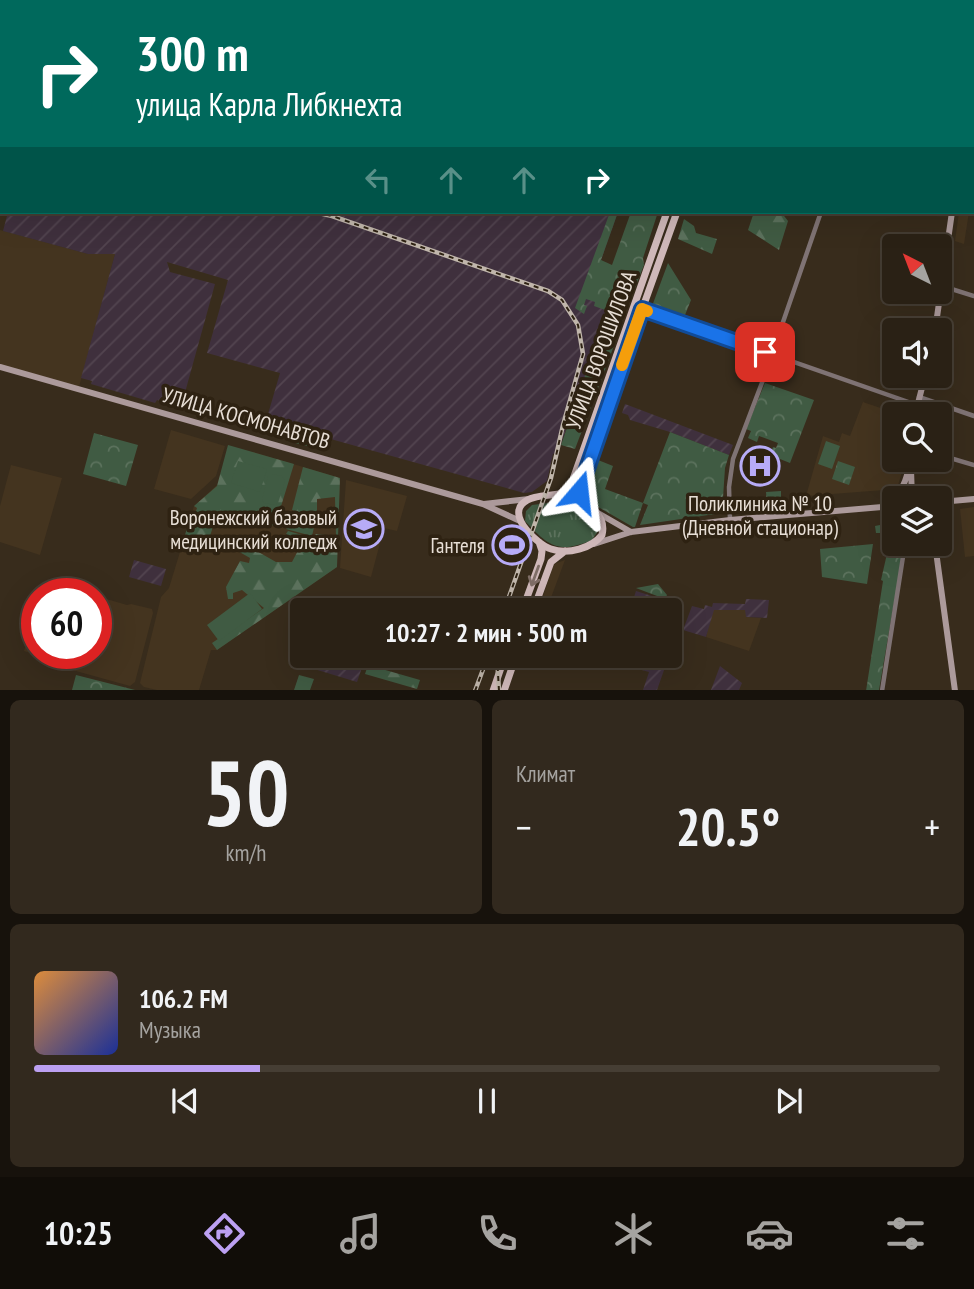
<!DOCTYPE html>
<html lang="ru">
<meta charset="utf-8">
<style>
body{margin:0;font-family:"PT Sans Narrow",sans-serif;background:#32291e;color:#f1f3f6;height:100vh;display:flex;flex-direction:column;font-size:26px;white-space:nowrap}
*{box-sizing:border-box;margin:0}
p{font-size:23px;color:#a5a3a0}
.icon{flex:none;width:38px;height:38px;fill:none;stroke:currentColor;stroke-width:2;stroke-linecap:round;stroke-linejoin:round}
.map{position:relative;height:690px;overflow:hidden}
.sheet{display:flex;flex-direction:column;gap:10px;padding:10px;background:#17120c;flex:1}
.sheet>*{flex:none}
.guide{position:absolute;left:0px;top:0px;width:975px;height:214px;box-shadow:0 7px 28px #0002,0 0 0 2px #463e34;background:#00695c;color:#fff;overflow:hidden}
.needle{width:46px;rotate:318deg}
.controls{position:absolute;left:882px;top:234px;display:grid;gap:14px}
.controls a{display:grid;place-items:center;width:70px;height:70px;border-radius:7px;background:#2a2115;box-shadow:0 7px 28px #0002,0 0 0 2px #463e34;font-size:35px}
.speed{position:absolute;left:21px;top:578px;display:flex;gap:14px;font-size:35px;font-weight:700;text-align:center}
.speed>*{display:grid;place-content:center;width:91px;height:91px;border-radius:50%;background:#2a2115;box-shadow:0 7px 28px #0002,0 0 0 2px #463e34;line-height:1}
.speed .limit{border:10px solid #d22;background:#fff;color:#111}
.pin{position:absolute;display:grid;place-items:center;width:60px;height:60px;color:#fff;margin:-30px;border-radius:14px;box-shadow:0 4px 10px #0006}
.me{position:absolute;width:77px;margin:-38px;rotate:17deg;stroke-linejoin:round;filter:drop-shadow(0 0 5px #0008)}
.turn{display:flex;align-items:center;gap:24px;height:147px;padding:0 21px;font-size:32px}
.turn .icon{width:91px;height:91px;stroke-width:2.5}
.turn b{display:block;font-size:49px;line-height:60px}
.lanes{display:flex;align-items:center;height:66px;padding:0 21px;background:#0003;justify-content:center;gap:35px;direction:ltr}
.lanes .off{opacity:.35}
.big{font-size:52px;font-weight:600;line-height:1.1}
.sheet .tile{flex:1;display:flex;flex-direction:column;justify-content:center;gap:10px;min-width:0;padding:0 24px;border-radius:10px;background:#32291e}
.sheet .dial{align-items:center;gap:0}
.dial b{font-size:91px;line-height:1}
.song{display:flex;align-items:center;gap:21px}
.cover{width:84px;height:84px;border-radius:10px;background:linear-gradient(135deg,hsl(30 70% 55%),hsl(230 70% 35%))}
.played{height:7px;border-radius:4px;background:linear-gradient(90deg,#bca0f2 25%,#463e34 25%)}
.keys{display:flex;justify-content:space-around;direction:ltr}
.heat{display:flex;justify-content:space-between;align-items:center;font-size:38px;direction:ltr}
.sheet .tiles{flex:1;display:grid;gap:10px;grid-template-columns:1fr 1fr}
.tile:last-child{grid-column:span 2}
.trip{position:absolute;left:290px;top:598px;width:392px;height:70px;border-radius:7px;background:#2a2115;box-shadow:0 7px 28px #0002,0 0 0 2px #463e34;font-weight:600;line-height:70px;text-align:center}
.dock{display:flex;height:112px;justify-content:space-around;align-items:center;background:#110d08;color:#a5a3a0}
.dock .icon{width:49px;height:49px}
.dock .on{color:#bca0f2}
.dock b{font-size:32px;color:#f1f3f6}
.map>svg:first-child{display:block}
</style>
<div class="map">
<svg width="974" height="691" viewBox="0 0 974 691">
<defs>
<pattern id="industrial-furrows" width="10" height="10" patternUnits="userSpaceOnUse" patternTransform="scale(1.75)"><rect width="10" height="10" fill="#3f303d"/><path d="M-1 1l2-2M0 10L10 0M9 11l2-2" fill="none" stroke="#52444f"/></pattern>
<pattern id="grass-tufts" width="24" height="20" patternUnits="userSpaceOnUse" patternTransform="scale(1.75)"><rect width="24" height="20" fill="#405b43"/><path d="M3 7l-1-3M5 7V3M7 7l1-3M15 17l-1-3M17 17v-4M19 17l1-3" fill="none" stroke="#5c725d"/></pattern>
<pattern id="forest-firs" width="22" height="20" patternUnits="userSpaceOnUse" patternTransform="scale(1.75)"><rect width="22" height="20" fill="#405b43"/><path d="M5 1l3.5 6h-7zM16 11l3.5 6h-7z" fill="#5c725d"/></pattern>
<pattern id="park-crowns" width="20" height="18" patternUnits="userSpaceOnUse" patternTransform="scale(1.75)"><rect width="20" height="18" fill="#405b43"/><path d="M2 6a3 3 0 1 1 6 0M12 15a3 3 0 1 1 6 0" fill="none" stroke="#5c725d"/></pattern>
</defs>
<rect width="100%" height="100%" fill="#382c1c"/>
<!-- built -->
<path fill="#44341f" d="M959,212h10l-5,32 -9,-3z
M0,230l88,24h27l-36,133 -79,-22z
M863,402l38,13h-7v45h8l1,8 -6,21 -91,7 17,-60 16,6 3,-9 8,3z
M171,430l54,16 -9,30 -25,23 -37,-10z
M253,452l87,26 -3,89 -120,83h-6l-12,40h-42l-13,-3 -4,-4 21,-86 8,-9 25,-82z
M11,465l51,13 -22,77 -40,-13v-36z
M346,480l61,16 -10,35 -13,-3 -13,49 -31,-9z
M974,507v49l-9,1 -5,-48z
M565,560l-19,51h-8l16,-47z
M96,596l31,9 4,-1 21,5 1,4 -18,69 -5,4 -65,-18v-4l-41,-13 13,-44v46h59z
M713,610h33v7l15,1 -12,33 -43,-14z"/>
<!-- industrial -->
<path fill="url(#industrial-furrows)" d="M0,0h45l-43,2 -2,157z
M216,0h492l-494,2z
M8,212h610l-17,48 16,27 -59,165 -5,2 -6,27 -15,11 -8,1 -258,-72 14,-48 -73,-20 21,-73 -61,-18 3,10 45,12 -34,123 -24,-7 -2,3 -64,-19 1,-3 -11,-3 34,-124h-27l-85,-23z
M625,404l108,41 -4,10 -59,-23 -40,-12 -2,-5 -6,-2z
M134,560l32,9 -5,17 -32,-9z
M636,591l16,5 -5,15 -16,-5z
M746,599l23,1 -2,18 -21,-1 -1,-7h-31l-8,27 -23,-7 9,-24 12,3 1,-4 7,2 1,-4 32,1z
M313,656h53l-9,26 -56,-17z
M636,656h33l-12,34h-14l6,-18 -7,-2 2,-7 -9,-3z
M720,666l22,17 -3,7h-28z"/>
<!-- grass -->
<path fill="url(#grass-tufts)" d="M303,430l6,2 6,16 -28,-7z
M565,501l31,19 2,11 -6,9c-35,15 -44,5 -67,-19l1,-10 6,-6z"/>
<!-- forest -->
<path fill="url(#forest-firs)" d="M754,212h27l7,9 -9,29 -31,-20z
M684,219l10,7 2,7 21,6 -5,15 -34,-15z
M228,445l66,19 -19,62 -48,-14 -12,8 -9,29 -23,-8 9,-28 3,1 2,-6 -3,-2 23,-20z
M303,467l37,11 -3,89 -120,83 -5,-7 52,-35 -22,-18 -9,3v6h-5l-2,-12 14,-26 9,2 1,-5 -14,-8 3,-9 37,21h16l10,-19 -16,-9 2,-3 25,7 3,-4 20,2 -1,-39 -18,2v19l-25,-8z
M368,665l52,15 -3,9 -52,-15z"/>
<!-- park -->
<path fill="url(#park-crowns)" d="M610,212h8l-17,48 11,5 19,-53h27l-15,46 1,7 -11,28 -16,-5 -9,23 -14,-5 1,-4 -9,-3 -2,6 3,1 -3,8 -9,-6z
M668,263l23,37 -8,20 -32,-11z
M599,336l16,7 -40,106 -14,-4z
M765,383l49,17 -24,63 -20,-8 3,-8 3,1 2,-5 -19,-7 -2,6 -9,-4 3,-7 -5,-2z
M670,432l59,23 -4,13 -3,45 -82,12 8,-20 -5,-2 -8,24h-2l-47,-27 -4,-11 11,-31 20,8 -8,23 38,14z
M94,433l44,12 -12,41 -43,-12z
M838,461l17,6 -6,18 -17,-6z
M781,491v12l-14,1 -1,-12z
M894,516v28h10l-25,146 -13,1 17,-110 -2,-1 8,-35 -9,-2 1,-10h-5l-1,-7 5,-1 1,6 2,-14z
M873,544l-6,40 -45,-7 -2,-28z
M658,584l9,11 -2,4 -29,-11z
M76,675l59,15h-63z"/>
<!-- garden -->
<path fill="#405b43" d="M826,441l14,5 -8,23 -14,-5z
M238,461l29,8 -7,23 -29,-9z
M272,474l10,2 3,5 -7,22 -3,2 -11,-2 -2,-3 6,-24z
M290,512l26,7 -4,17 -26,-7z
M361,526l17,5 -5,17 -17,-5z
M250,593l12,16 -43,32 -12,-16z
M299,675l15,4 -4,11h-16z"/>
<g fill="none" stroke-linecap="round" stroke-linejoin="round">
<!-- street -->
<path stroke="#7f7374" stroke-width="4.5" d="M123,2l1,-2
M893,2l1,-2
M942,286l32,10
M642,309l275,96
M919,397l55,19
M940,455l34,10
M730,520l-1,-33 4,-28 30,-79 58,-168
M882,691l23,-147"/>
<!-- secondary -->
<path stroke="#ac9a9b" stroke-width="6" d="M57,2l1,-2
M973,58l1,-7
M0,196l2,-6
M935,331l17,-119
M0,367l483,137 37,17
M915,415l10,-39
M911,469l1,30
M940,502l34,-3
M484,504l45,-5
M883,504c19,-8 24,-24 27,-43
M598,513l33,19
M594,544l37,-12 99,-12 164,-14
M935,544l20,147"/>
<!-- primary -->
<path stroke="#cfb8b9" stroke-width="7" d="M742,2l1,-2
M750,2l1,-2
M559,494l12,-9 96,-273
M559,494c20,4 49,17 43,41 -10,13 -34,20 -51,14 -13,-4 -42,-31 -29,-45 9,-9 26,-8 37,-10z
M583,503l-4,-11 1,-9 97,-271
M522,611l19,-52 1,-8 -3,-9
M533,611l18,-49 14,-11
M493,691l12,-35
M504,691l12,-35"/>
<!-- rail casing -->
<g stroke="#c0b6ab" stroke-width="4.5">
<path id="rail" d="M122,0h2
M212,2l2,-2
M334,2v-2
M0,67l2,1
M276,212h38l18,4 216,75 14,9 16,25 5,29 -20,71 -12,53 -47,133
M497,656l2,35
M475,691l13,-35"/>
</g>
<!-- rail -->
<use href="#rail" stroke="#2e2212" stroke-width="2" stroke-dasharray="5" stroke-linecap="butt"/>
</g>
<!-- one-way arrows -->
<defs><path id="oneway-shaft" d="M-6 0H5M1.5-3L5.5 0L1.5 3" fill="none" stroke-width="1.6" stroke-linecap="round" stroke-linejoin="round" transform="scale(1.75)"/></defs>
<use stroke="#7e6d66" href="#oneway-shaft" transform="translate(535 576) rotate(110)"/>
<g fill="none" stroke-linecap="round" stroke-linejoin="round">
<!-- route casing -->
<g stroke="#114b97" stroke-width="18">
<path id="route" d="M579,492l63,-183 123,43"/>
</g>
<!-- route -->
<use href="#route" stroke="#1a73e8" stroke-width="12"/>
<!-- slow -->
<path stroke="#f59e0b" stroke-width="12" d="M622,365l20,-56 5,2"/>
</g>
<!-- icons -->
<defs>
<g id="hospital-ring" transform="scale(2.0125)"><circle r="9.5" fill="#2e2212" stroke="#b7abf7" stroke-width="1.5"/><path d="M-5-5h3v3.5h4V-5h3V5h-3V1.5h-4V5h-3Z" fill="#b7abf7"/></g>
<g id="university-ring" transform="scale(2.0125)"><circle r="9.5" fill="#2e2212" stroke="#b7abf7" stroke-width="1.5"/><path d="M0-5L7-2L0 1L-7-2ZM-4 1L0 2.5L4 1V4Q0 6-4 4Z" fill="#b7abf7"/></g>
<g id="stadium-ring" transform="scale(2.0125)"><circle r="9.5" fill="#2e2212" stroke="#b7abf7" stroke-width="1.5"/><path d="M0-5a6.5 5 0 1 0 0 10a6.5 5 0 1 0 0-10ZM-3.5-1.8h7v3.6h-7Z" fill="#b7abf7"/></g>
</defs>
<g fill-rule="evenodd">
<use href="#hospital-ring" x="760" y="466"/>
<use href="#university-ring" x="364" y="529"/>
<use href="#stadium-ring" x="512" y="545"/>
</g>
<g text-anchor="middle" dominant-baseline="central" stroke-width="7" stroke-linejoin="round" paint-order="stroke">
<!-- street labels -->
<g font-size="21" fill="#e8dfd6" stroke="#2e2212">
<text transform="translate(601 350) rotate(-70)">УЛИЦА ВОРОШИЛОВА</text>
<text transform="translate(246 418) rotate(16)">УЛИЦА КОСМОНАВТОВ</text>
</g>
<!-- poi labels -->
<g font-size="21" fill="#e8dfd6" stroke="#2e2212" text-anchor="end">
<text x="760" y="503" text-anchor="middle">Поликлиника № 10<tspan x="760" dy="24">(Дневной стационар)</tspan></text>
<text x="337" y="517">Воронежский базовый<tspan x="337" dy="24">медицинский колледж</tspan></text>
<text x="485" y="545">Гантеля</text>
</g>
</g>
</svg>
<div class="controls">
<a><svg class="needle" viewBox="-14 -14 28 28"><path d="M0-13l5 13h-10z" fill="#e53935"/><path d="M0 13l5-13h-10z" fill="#a5a3a0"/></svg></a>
<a><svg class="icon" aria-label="sound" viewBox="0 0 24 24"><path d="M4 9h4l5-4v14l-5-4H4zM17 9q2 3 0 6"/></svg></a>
<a><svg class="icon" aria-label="search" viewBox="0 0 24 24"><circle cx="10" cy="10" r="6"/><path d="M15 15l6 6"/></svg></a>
<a><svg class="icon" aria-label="layers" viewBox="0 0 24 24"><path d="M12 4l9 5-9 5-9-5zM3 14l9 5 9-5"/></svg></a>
</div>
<div class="speed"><div class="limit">60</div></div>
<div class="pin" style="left:765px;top:352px;background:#d93025"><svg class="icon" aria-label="arrive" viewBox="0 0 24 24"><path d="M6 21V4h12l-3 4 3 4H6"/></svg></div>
<svg class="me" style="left:579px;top:492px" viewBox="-20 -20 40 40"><path d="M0-17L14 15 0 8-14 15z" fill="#1a73e8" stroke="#fff" stroke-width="4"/></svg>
<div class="trip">10:27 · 2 мин · 500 m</div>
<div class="guide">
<div class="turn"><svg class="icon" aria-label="right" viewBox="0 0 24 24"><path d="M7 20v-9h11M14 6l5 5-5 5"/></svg><div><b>300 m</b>улица Карла Либкнехта</div></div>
<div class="lanes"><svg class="icon off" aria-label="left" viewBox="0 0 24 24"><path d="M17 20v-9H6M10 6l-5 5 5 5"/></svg><svg class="icon off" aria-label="ahead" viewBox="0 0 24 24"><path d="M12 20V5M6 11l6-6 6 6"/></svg><svg class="icon off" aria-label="ahead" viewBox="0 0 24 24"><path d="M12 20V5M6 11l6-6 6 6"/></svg><svg class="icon" aria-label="right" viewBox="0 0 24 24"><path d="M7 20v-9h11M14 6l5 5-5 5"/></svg></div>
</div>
</div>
<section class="sheet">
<div class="tiles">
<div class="tile dial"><b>50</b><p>km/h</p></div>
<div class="tile"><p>Климат</p>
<div class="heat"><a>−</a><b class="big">20.5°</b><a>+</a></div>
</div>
<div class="tile">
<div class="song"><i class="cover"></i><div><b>106.2 FM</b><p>Музыка</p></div></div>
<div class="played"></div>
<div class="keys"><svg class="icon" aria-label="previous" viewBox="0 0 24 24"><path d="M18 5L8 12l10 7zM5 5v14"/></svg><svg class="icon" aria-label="pause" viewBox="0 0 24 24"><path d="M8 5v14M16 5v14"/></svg><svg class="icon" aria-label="next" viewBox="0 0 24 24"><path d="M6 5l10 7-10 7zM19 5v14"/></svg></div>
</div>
</div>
</section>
<nav class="dock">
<b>10:25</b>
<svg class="icon on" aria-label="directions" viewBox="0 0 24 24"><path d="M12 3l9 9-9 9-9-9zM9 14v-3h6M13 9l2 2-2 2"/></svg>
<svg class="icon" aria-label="music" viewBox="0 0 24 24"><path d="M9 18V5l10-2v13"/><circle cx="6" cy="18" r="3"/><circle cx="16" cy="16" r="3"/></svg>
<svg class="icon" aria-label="phone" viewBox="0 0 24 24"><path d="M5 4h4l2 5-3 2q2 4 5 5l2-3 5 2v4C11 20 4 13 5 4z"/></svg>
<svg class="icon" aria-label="climate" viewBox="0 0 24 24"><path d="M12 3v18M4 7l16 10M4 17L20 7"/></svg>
<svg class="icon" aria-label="car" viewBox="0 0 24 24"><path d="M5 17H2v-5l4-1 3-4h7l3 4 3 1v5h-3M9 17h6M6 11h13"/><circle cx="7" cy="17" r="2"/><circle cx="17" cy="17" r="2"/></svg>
<svg class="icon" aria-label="filters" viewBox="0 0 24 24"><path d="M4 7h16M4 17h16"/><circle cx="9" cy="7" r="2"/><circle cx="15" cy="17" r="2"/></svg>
</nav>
